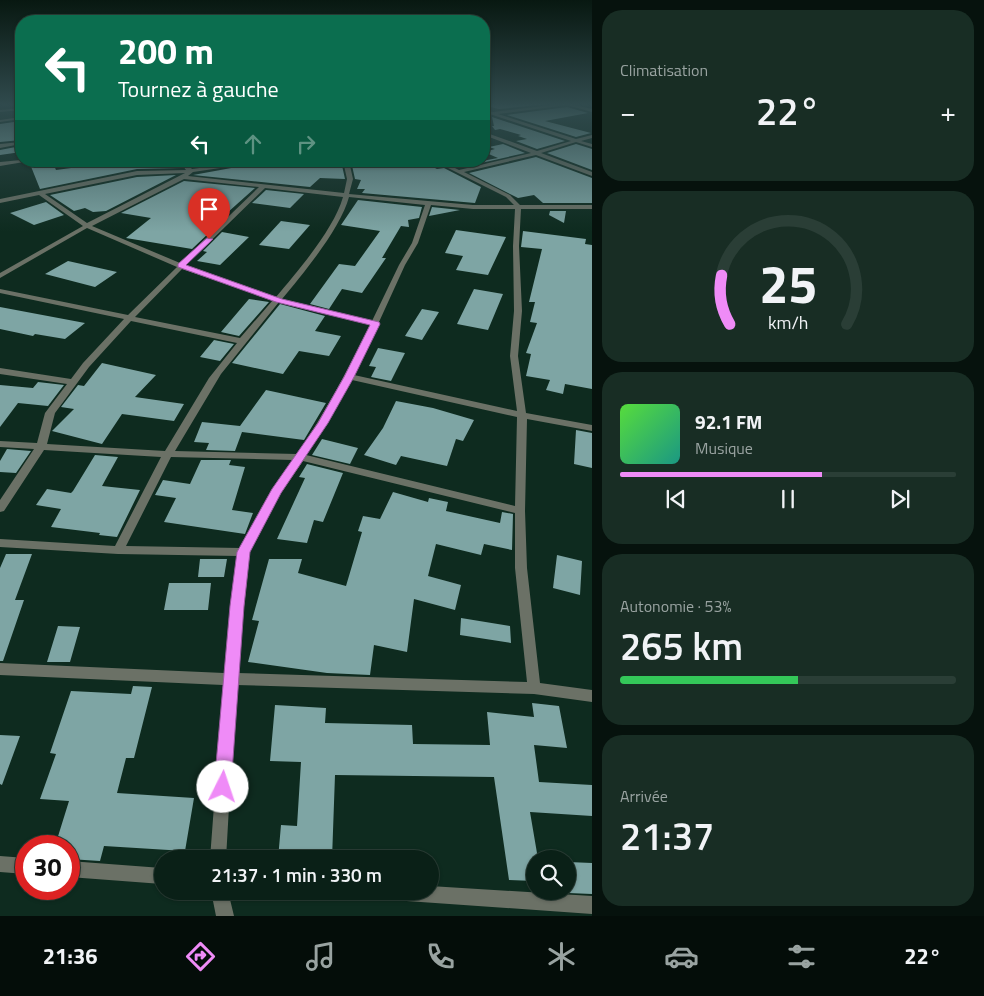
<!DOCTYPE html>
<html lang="fr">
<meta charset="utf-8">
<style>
body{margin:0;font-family:"Titillium Web",sans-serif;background:#182d24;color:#f1f3f6;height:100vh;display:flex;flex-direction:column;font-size:19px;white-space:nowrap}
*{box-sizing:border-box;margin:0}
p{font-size:16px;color:#99a3a1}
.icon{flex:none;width:28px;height:28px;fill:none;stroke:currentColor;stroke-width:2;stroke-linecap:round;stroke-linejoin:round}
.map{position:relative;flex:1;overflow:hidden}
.side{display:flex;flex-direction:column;gap:10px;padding:10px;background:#06120d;width:392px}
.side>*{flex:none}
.top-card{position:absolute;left:15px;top:15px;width:475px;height:152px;border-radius:20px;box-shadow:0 1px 4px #0004,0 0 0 1px #2a3e36;background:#0b6e4f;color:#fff;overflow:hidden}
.tools{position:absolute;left:526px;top:850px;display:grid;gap:10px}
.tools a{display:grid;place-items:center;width:50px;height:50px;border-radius:50%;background:#0a2017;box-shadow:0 1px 4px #0004,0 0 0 1px #2a3e36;font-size:25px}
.speed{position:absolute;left:15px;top:835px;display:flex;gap:10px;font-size:25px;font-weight:700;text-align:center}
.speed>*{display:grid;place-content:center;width:65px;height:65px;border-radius:50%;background:#0a2017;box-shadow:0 1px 4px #0004,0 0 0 1px #2a3e36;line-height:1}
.speed .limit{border:8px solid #d22;background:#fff;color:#111}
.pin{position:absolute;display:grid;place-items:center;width:42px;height:42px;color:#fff;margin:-51px -21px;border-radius:50% 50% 50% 0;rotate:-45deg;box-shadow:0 0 5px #0007}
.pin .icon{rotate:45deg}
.me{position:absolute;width:55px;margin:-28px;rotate:4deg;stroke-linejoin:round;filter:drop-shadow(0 0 4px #0008)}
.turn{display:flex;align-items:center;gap:18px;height:105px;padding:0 20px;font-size:22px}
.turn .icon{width:65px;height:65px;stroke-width:2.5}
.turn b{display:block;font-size:35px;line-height:42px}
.lanes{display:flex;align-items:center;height:48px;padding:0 20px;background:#0003;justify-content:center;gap:25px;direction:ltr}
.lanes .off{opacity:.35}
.big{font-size:38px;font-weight:600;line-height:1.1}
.side .card{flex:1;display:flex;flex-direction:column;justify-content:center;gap:8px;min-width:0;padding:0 18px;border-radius:20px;background:#182d24}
.side .dial{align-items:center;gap:0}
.dial svg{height:130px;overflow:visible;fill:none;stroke:#2a3e36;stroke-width:7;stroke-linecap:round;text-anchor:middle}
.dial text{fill:#f1f3f6;stroke:none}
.song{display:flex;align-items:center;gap:15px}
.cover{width:60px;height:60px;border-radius:8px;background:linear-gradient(135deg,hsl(110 70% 55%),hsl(170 70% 35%))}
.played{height:5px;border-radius:2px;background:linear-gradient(90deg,#ef8bf7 60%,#2a3e36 60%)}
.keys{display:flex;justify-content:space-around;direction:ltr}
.heat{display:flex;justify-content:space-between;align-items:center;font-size:28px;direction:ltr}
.charge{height:8px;border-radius:4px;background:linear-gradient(90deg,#34c759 53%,#2a3e36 0)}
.trip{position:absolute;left:154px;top:850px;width:285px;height:50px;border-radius:25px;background:#0a2017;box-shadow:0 1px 4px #0004,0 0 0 1px #2a3e36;font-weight:600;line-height:50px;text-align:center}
.menu{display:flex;height:80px;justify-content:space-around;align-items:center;background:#040d09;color:#99a3a1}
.menu .icon{width:35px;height:35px}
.menu .active{color:#ef8bf7}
.menu b{font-size:22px;color:#f1f3f6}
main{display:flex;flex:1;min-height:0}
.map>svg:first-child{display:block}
</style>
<main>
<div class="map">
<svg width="592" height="916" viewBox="0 0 592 916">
<rect width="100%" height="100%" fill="#0e2b1f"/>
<!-- building -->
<path fill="#7ea5a4" d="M491,104h57l-49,5 -8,-2z
M567,107l21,6 -43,8 46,12 -15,4 -69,-22z
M492,117l73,24 -28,8 -21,-8 11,-2 -9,-3 3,-1 -21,-6 -5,1 -3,-4h2z
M21,121v19l-21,2v-18z
M503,144l22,9 -66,15 -4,-2 43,-8 -14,-6 11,-3 -6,-2z
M576,144l16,5v21l-45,-17z
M21,146v6l-21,3v-5z
M536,157l56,21v25h-49l-9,-8 -16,3 -49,-25z
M52,161l4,9 38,-5 -2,-4h85l5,7 -45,1 -97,20 -10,-25z
M187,161h48l-42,6z
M269,161h72l4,18 -25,-1 -10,9 -117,-12z
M351,161h33l4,7 35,-6 14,7 7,-1 37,19 -6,16 -113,-10 3,-4h-8l4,-9 -6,-1z
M176,175l-70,36 -13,1 -8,-4 -11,3 -24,-16 87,-18z
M184,181l71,7 -47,42 3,1 -19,18 -66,-11 25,-20 -30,-5z
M266,190l38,4 -14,14 -38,-5z
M358,200l64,7 -3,11 -11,2 1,7 -8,-1 -19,32h4l-24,35 -20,-4 -13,20 -19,-5 29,-40 16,2 25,-35 -39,-6z
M46,202l18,13 -30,10 -24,-12z
M432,207l28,3 -31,6z
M550,211h16l-2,12 -15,-8z
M281,221l29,4 -21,24 -30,-4z
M456,230l50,7 -18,38 -32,-5 7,-14 -18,-3z
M523,231l63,8 -1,5 7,1v144l-27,-5 -2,10 -17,-4 4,-10 -24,-4 5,-22 -5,-1 11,-30 -7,-1 5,-20h-6l13,-53 -21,-2z
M222,232l27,5 -29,28 -23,-4 10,-9 -4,-1z
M68,261l49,11 -22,15 -50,-13z
M474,289l29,5 -15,36 -31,-6z
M249,299l20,3 -30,34 -18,-4z
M280,304l45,12 -10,15 26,5 -12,20 -30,-5 -16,23 -51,-11z
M0,307l85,16 -20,16 -30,-5 -2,2 -33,-7z
M422,309l17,3 -17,28 -17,-4z
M214,340l20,4 -14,17 -20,-4z
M378,348l27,5 -14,28 -20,-4 5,-10 -7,-1z
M102,363l54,12 -21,22 49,7 -10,17 -52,-7 -20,30 -50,-13 22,-22 -13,-2 17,-22 6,1z
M38,382l26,3 -16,21 -30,-3 -18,24v-42l33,3z
M266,390l60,13 -22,37 -62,-8 -7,19 -29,-1 3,-7 -15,-1 8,-20 38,4z
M396,401l37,7 41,12 -11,21 -7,-2 -9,27 -46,-10 -5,9 -32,-10 19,-27z
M576,430l16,3v35l-18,-4z
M322,439l36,9 -8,16 -38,-9z
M7,449l24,2 -15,22 -16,-1v-11z
M95,455l23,2 -16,29 38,4 -23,47 -18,-2 1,-2 -49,-6 10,-18 -25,-4 11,-16 24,4 2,-2z
M201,460h30l-2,5 16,2 -13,43 21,3 -8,21 -81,-12 12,-24 -21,-3 8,-15 27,4z
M307,464l36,9 -20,49 -9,-2 -7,23 -30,-4 28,-61 -6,-1z
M393,492l35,10 1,-4 19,4 -2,9 54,12 2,-11 11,2 -1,36 -28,-6 -3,11 -45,-11 -8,32 33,9 -6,25 -41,-11 -7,53 -33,-7 -4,30 -43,-2 -79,-11 11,-41 -7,-1 17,-61h33l-4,14 48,13 16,-54 -4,-1 5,-15 17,3z
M6,554h26l-17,46h9l-21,61h-3v-93z
M557,555l25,6 -2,34 -27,-7z
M200,559h27l-3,18h-26z
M169,583h42l-3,27h-44z
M461,618l49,8 1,17 -51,-8z
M58,626l22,1 -10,35h-23z
M133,686l19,1 -18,71h-8l-9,35 77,5 -9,53 -81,-5 -4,15 -31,-2v-13h-14l14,-45 -29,-2 16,-45 -6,-1 21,-62 60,3z
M532,703l27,3 8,42 -33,-3 5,37 53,3v31l-62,-4 8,47h-3v22l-26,-1 -15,-103 -159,-2 -3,84h-54l3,-34 16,1 4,-64 -31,-1 5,-56 51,3 -1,15 87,2 1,19 77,1 -3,-33 47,5z
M0,735l20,1 -18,49 -2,-1z
M568,862l24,1v31l-24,-1z"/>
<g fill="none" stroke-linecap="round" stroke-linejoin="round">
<!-- street -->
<path fill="#6b7166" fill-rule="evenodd" d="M560,104h11l21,5v3l-25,-7 -69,9 78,25 16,-4v3l-11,3 11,3v3l-16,-5 -35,11 51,19v4l-56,-21 -72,17 46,23 10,10h72v4h-71l-2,37 3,65 -4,45 8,57 66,12v6l-65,-12 -2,92 2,57 13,115 52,7v12l-58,-8 -298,-9 -10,174h-16l13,-174 -223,-10v-12l224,10 14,-117 -120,-2 -118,-7v-8l115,7 46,-89 -117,-7 -40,61 -4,1v-12l34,-51 -34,-2v-6l37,2 8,-30 22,-29 -67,-10v-6l71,11 12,-16 41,-44 -124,-26v-4l128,26 49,-48 -90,-39 -87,50v-5l83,-47 -44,-31 -39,8v-4l137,-28 49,-1 -7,-9h5l8,8 59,-8h16l-74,11 -5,4 156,17 3,-14 -4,-18h6l4,18 -4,15 124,11h41l-8,-8 -72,-36h7l18,9 72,-17 -47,-18v-3l53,19 34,-10 -87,-29v-2l9,2zM185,173l-98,50 -42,-29 92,-19zM184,179l75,8 -79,76 -88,-37zM265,188l78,9c-9,32 -45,74 -67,100l-90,-32zM349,197l76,8 -13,38 -13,22 -27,56 -90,-22c21,-25 59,-71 67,-102zM431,205l42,4h42l-2,37 1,65 -4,45 7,55 -163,-36 23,-49 3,-2 -1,-2 26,-57 13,-22zM182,269l91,31 -33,38 -105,-21zM279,302l91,23c-22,45 -45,88 -73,129l-122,-3 46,-77zM131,321l106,22 -28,35 -44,73 -118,-7 8,-31 34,-46zM352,380l165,37 -2,89 -209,-51 22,-32zM171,457l122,3 -22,32 -30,56 -115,-2zM303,461l212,52v55l12,114 -290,-9 13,-121 31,-59z
M21,108v2l-21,2v-2z
M21,117v2l-21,3v-2z
M21,142v2l-21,4v-4z
M21,160l3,2 -24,4v-4z
M0,856l26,2v16l-26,-2z
M69,861l93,7v16l-93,-7z
M430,886l162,10v18l-214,-15 -6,-2 -2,-6h60z
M211,891h17l6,25h-18z"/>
</g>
<!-- sky -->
<linearGradient id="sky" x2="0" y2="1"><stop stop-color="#081811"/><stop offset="0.45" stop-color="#304a4d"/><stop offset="1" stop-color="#304a4d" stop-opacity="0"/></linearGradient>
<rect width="592" height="232" fill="url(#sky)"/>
<!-- route -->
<path fill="#ef8bf7" stroke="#9b5aa1" d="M207,238l6,1 -27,26 96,34 97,23 1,2 -26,53 -26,46 -47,70 -31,59 -6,54 -13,181 -2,6 -6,2 -6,-2 -3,-6 16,-181 7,-54 35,-63 46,-66 26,-46 26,-52 -94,-23 -98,-35v-3z"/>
</svg>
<div class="tools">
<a><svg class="icon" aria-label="search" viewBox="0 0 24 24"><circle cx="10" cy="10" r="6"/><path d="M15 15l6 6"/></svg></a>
</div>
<div class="speed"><div class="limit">30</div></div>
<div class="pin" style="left:209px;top:239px;background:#d93025"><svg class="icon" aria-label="arrive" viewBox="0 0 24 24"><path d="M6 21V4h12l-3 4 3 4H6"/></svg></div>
<svg class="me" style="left:223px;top:787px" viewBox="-20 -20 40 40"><circle r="19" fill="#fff"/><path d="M0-13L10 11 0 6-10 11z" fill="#ef8bf7"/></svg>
<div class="trip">21:37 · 1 min · 330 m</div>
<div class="top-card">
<div class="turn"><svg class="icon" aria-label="left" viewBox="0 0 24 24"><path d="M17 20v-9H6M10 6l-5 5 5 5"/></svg><div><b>200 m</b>Tournez à gauche</div></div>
<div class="lanes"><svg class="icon" aria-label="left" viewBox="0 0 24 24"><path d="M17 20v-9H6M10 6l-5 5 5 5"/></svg><svg class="icon off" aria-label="ahead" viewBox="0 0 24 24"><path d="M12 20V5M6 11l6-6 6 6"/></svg><svg class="icon off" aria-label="right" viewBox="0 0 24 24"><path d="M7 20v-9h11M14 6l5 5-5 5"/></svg></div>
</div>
</div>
<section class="side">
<div class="card"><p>Climatisation</p>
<div class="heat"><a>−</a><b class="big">22°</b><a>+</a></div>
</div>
<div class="card dial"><svg viewBox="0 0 100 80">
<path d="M14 69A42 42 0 1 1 86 69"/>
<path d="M14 69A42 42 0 0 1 9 39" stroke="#ef8bf7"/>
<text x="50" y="56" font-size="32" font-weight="700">25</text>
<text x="50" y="72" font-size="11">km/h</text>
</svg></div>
<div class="card">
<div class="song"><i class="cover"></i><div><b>92.1 FM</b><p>Musique</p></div></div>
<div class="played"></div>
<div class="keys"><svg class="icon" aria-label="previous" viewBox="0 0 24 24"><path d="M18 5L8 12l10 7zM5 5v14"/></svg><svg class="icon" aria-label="pause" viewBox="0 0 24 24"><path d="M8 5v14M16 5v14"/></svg><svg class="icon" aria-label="next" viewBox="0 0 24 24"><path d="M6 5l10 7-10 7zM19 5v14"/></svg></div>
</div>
<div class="card"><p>Autonomie · 53%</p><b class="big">265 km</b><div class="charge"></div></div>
<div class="card"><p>Arrivée</p><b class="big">21:37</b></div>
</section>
</main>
<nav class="menu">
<b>21:36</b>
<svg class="icon active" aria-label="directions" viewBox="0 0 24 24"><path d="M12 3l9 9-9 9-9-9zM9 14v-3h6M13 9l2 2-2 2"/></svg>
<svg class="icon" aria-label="music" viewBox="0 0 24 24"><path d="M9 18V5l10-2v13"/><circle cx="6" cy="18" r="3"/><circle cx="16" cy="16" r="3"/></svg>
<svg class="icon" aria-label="phone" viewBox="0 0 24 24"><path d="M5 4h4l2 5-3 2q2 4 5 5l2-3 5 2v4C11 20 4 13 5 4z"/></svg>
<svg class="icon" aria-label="climate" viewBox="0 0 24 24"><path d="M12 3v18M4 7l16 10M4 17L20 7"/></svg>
<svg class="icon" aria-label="car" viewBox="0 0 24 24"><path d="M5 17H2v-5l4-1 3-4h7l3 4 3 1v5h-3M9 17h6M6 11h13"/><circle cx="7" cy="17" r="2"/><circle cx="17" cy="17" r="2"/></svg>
<svg class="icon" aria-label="filters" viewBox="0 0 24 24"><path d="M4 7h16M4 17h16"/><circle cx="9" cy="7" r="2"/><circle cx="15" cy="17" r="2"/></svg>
<b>22°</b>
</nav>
